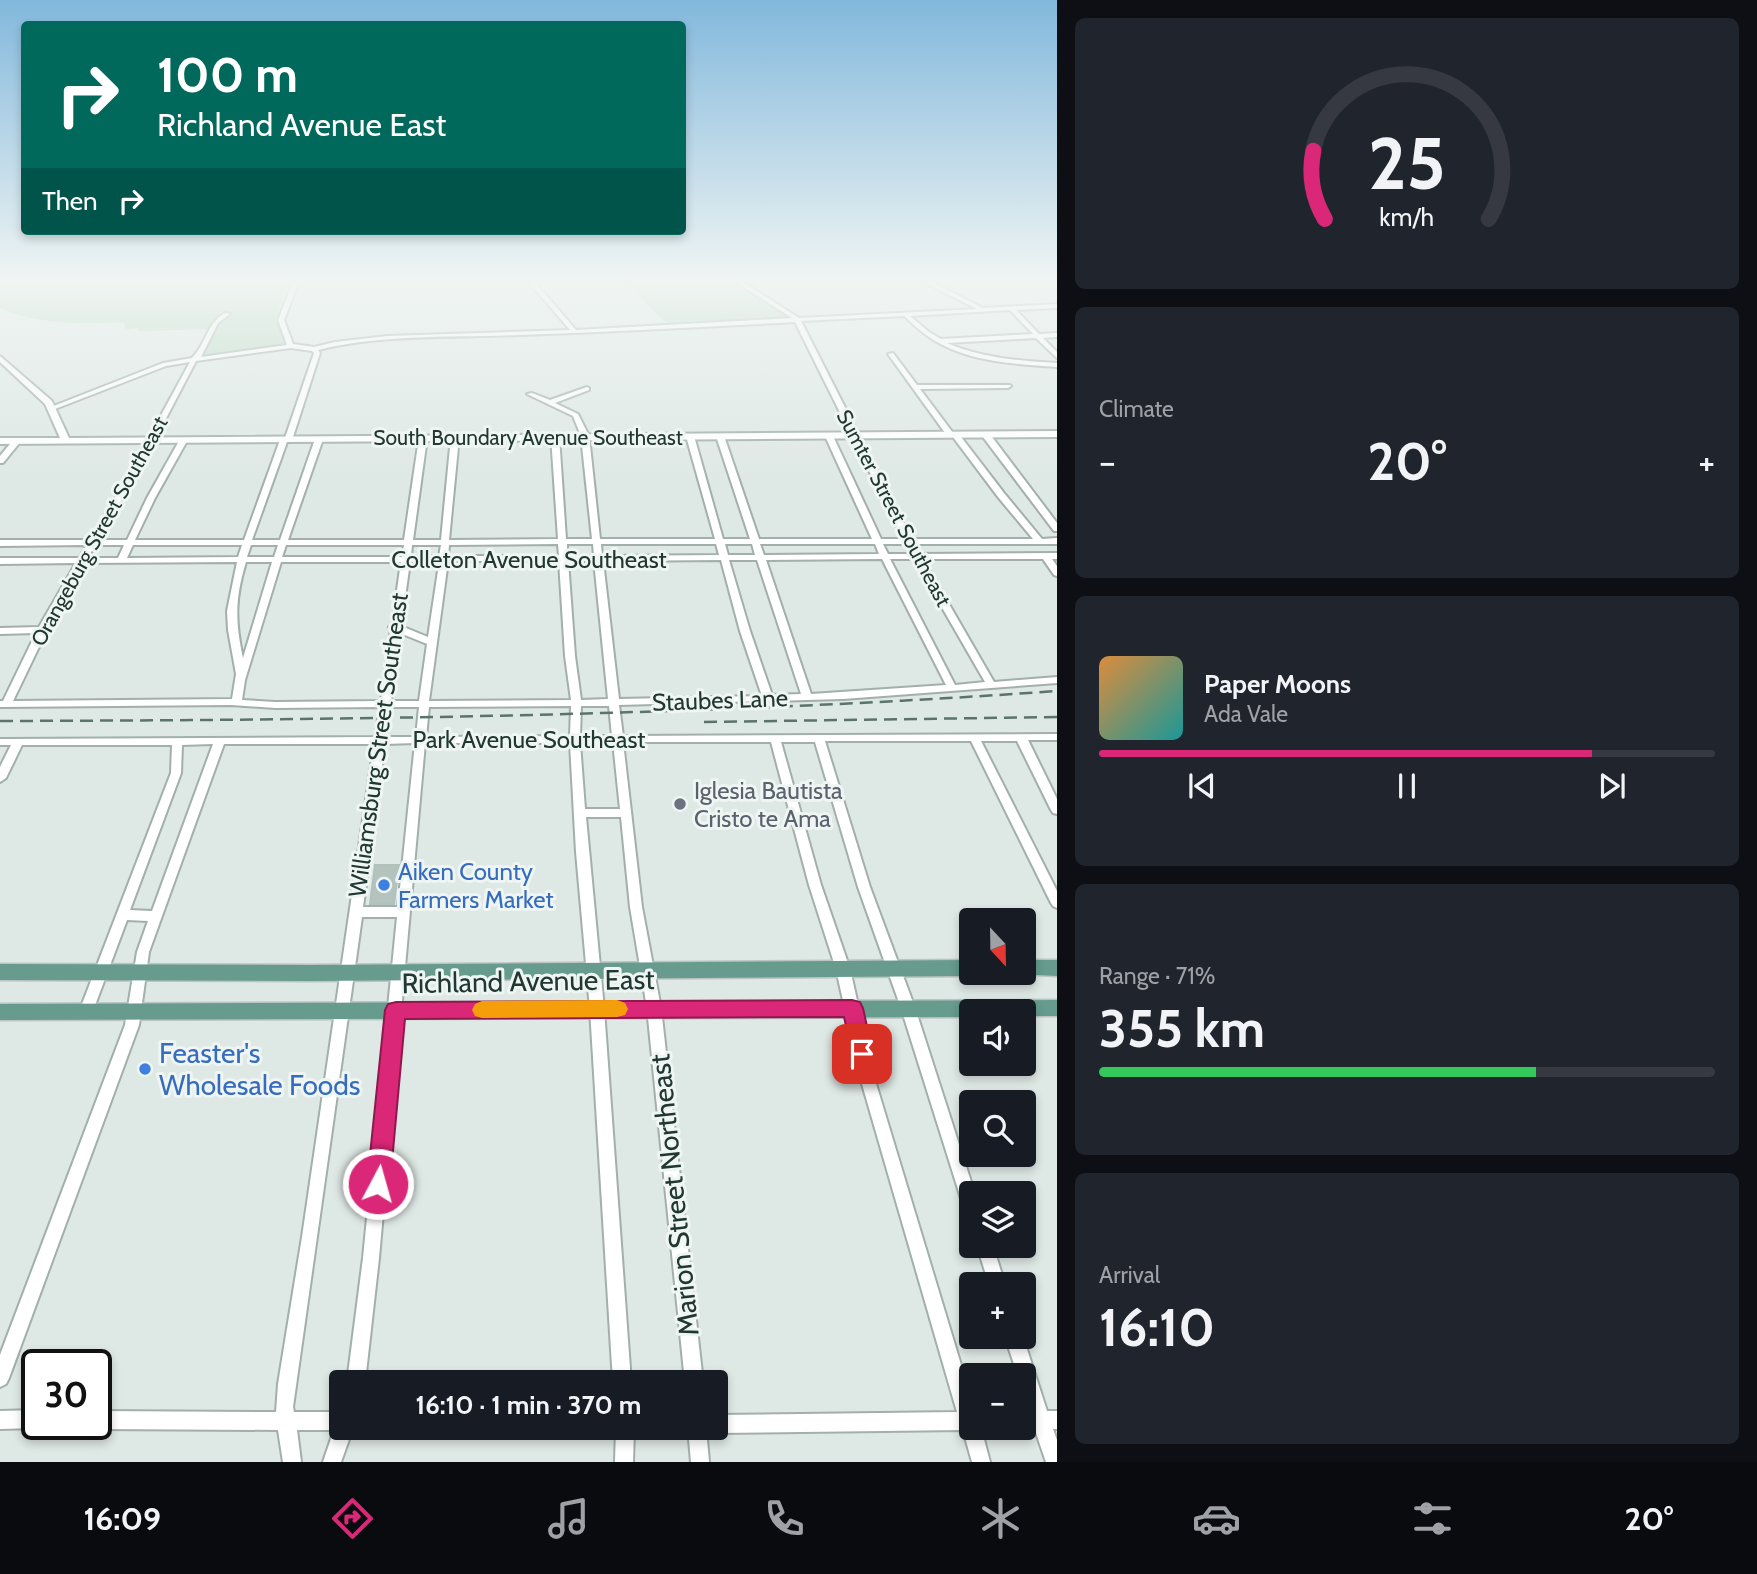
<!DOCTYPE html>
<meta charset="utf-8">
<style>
body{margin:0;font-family:Cabin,sans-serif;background:#20242c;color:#f1f3f6;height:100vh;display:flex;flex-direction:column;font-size:26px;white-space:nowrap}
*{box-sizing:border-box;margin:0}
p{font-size:23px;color:#9ea1a6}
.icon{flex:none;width:38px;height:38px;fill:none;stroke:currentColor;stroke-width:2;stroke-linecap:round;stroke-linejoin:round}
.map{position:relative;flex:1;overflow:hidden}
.sheet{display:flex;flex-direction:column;gap:18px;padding:18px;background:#0d0f14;width:700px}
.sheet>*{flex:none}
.top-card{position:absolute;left:21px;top:21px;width:665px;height:214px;border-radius:7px;box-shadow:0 4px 10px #0003;background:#00695c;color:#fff;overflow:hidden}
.needle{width:46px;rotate:158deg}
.fabs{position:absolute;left:959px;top:908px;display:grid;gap:14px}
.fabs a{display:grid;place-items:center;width:77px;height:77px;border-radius:7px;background:#171b24;box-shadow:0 4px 10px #0003;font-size:35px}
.speed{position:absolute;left:21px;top:1349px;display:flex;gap:14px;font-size:35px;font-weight:700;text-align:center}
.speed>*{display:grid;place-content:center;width:91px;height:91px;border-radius:50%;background:#171b24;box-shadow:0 4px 10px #0003;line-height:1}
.speed .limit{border:4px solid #111;border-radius:10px;background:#fff;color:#111}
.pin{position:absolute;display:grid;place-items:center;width:60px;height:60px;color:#fff;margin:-30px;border-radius:14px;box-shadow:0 4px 10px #0006}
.me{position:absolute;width:77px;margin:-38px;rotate:6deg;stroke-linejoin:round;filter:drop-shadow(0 0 5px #0008)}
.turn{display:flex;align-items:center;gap:24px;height:147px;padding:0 21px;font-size:32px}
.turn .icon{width:91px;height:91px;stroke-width:2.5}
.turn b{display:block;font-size:49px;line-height:60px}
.then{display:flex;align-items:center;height:66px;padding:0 21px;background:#0003;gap:14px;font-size:26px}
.big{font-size:52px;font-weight:700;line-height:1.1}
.sheet .card{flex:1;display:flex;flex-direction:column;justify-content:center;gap:10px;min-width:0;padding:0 24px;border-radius:10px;background:#20242c}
.sheet .dial{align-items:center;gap:0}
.dial svg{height:182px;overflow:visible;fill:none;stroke:#363941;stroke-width:7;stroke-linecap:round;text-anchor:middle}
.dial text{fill:#f1f3f6;stroke:none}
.song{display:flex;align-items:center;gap:21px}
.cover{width:84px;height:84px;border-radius:10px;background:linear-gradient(135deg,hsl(30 70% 55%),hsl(180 70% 35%))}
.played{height:7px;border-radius:4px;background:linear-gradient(90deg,#db2777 80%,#363941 80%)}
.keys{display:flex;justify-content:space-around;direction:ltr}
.heat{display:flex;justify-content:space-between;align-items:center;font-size:38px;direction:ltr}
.charge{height:10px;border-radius:5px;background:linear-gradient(90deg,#34c759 71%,#363941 0)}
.trip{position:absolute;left:329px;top:1370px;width:399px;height:70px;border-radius:7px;background:#171b24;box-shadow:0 4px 10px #0003;font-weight:700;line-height:70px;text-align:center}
.dock{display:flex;height:112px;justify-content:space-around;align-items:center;background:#090b0e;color:#9ea1a6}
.dock .icon{width:49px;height:49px}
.dock .current{color:#db2777}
.dock b{font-size:32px;color:#f1f3f6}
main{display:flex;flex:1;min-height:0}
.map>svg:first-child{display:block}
</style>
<main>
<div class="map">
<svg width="1057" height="1462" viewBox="0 0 1057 1462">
<rect width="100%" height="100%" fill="#dee8e4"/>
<!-- green -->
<path fill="#b8d8c1" d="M0,279h289l-14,41 12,26 -87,12 13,-29 -74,2 -2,-3 -11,1 -3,-7c-41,2 -85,3 -123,-14z
M622,279h107l60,38 -123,6z"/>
<!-- building -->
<path fill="#b4c3bd" stroke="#b1c1bb" stroke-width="2" d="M375,865h24l-5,39h-24z"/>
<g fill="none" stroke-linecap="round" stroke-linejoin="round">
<!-- minor casing -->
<g stroke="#a2afab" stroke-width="4">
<path id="minor" d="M294,279h6l-16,41 9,24 21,3 21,-5 52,-6 183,-6 -44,-51h6l44,51 216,-12 -61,-39h7l61,39 178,-9 -59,-30h8l57,29 74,-4v4l-41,2 23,24 18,-1v4l-14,1 14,14v6l-21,-20 -89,5c35,15 73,18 110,20v4c-43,-3 -91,-5 -128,-30 -9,-6 -17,-14 -25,-21l-103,5 111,218h121l-35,-42 -45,-60h-5l-60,-83 5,-1 24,32h93l1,1 -3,2 -88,1 33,44h5l46,60 38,46 15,-1v6h-143l6,10 137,-1v6h-5l5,7v10l-3,-1 -11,-16h-120l71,123 63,-5v6l-214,16 -224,6 4,31 434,-2v6h-29l29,59v15l-4,-1 -2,-3 -34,-69h-36l76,150v17l-4,-2 -2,-3 -80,-162h-146l45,146 45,121 60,186h-4v19l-6,-3 -2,-5 -62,-197 -43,-121 -43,-145h-34l40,143 29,84 24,108 97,321v30h10l9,34h-18l-9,-32 -247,3 -6,-3 -1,-2h7v-13l241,-3 -97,-335 -24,-108 -27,-84 -38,-143h-148l19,165 19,101 42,374h-18l-38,-374 -17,-101 -9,-90h-35l18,192 27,373h-18l-23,-373 -14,-157 -6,-109h-145l-46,515 -14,124h-18l16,-124 34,-341h-35l-69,490 1,5h47v16h12l-12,34h-18l11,-32h-37l4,32h-18l-5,-32 -182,-1 -6,-3 -1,-2h7v-13l180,1 2,-28 24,-147 72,-493h-150l-75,208 -10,73 -130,353 -3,6 -6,3v-32l125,-330 12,-73 11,-31 -21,-1 -36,96 -5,2 -5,-2 -2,-4 92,-239 1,-28h-150l-16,33 -6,4v-15l11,-22h-11v-6l375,-2 5,-30 -105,1 -44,-3 -231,2v-6h3l33,-68 -36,1v-6l39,-1 37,-64 -76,1v-6h79l8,-13 -87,1v-6h90l38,-64 62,-114 -24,4 -111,43h-4v-2l112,-44 29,-5c14,-14 15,-35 33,-45l5,1 -12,9 -17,34 86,-12 -9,-25zM1010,310l23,24 -92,5 -12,-7 -19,-16zM795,322l108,217h-22l-48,-103 -4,-2 -4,2 47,103h-113l-35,-103 -4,-2 -4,2 34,103h-27l-29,-103 -4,-2 -4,2 29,103h-115l-11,-103 -11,-22 -23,-11 34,-13v-2l-2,-1 -37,13 -18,-7 -5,1 46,22 8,20 11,103h-26l-7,-103 -4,-2 -4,2 7,103 -109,1 10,-103 -4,-2 -4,2 -10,103h-28l14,-102 -4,-2 -4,2 -15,102h-116l35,-101 -4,-2 -4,2 -35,101h-28l35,-98 5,-2 28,-87 -2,-3c65,-16 135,-12 201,-15 92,-3 184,-8 276,-13zM291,348l21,3 2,2 -29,85 -5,2 -36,100h-109l20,-42 32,-57 -4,-2 -4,2 -32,57 -20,42h-29l38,-64 60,-115zM558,544l1,12h-111l1,-11zM567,544h26l1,12h-27zM601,544h115l3,11 -117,1zM725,544h27l3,11h-27zM760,544h115l4,10 -115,1zM883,544h23l6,10h-24zM95,545h29l-6,13h-30zM133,545h109l-4,12 -111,1zM251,545h27l-4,12h-27zM286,545h118l-2,12h-120zM412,545h29l-2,11h-28zM882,559l64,126 -135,9 -45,-134zM890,559h24l71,123 -30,3zM721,560l19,71 22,65 -143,3 -16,-138zM729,560h28l44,134 -29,1 -22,-64zM439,561v3l-11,73 -27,-11 9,-64zM448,561h111l6,95 6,44 -142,1zM568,561h26l14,138 -27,1 -6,-44zM237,562l-10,49 1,19 8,44 -4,25 -219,2 25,-52 47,-86zM246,562h26l-29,96c-8,-37 -8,-60 3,-96zM281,562h120l-9,63 -3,2 2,2 -10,72 -106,1 -33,-2 3,-20zM400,633l27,11 -8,57h-28zM571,706l-1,30 -144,1 3,-30zM581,706h28l3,30h-32zM390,707h29l-3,30h-30zM613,742l7,67h-35l-5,-66zM415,743l-17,164h-35l22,-163zM213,744l-61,167 -22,-1 51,-137 1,-28z
M983,433h6l68,90v8h-3l-71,-94z
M14,439l7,2 -18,22h-3v-7z
M977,1246h16l12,38h-16z
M1005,1337h18l24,74h10v18h-4l4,11v22h-11l-11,-32h-11l-5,-2h5v-16h5l-5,-18v-18h-6z
M37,1410v14l6,1 -6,3 -37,1v-18z
M616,1428h18l-1,34h-18z
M688,1428h18l3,34h-18z"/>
</g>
<!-- tertiary casing -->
<g stroke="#a2afab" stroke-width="4">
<path id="tertiary" d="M0,356l52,45 17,37 988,-7v6l-1057,7v-6h60l-15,-34 -45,-42z"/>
</g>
<!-- primary casing -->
<g stroke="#bcc3c1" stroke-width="3">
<path id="primary" d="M971,960v13h7l-7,3 -660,5 -311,-1v-16l311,1z
M1024,960h33v16l-40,-2 7,-1z
M1057,1000v16h-33v-4h-53v5l-971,3v-16z"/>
</g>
<!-- minor -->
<use href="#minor" fill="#fff" fill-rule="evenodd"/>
<!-- tertiary -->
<use href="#tertiary" fill="#fff" fill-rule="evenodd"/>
<!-- primary -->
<use href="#primary" fill="#669b8e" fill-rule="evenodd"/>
<!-- rail -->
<path stroke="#5b736d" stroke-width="2.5" stroke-dasharray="13 7" stroke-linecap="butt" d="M0,721c353,-1 705,-5 1057,-30
M704,722l353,-5"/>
</g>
<!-- sky -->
<linearGradient id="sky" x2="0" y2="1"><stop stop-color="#82b8dc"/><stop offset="0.58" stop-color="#f0f5f3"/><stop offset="1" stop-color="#f0f5f3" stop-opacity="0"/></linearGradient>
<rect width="1057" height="484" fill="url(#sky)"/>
<!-- route -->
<path fill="#db2777" stroke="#8e194d" stroke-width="2" d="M852,1000l8,2 3,6 10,46 -4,7 -7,2 -8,-2 -10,-44 -439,2 -15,165 -3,8 -9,3 -8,-3 -3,-8 18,-174 3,-6 8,-2z"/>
<!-- slow -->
<path fill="#f59e0b" d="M617,1000l8,3 3,6 -3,6 -8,2 -135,1 -7,-2 -3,-6 3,-6 7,-3z"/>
<!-- markers -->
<circle fill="#6b7280" stroke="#eef5f2" stroke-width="2.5" cx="680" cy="804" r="7"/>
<g fill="#3f7fe0" stroke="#eef5f2" stroke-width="2.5">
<circle cx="384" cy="885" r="7"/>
<circle cx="145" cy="1069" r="7"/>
</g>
<g text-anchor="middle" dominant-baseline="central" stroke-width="6" stroke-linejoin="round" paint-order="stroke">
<!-- far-street labels -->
<g font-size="21" fill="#213731" stroke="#eef5f2">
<text x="528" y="437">South Boundary Avenue Southeast</text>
<text transform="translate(894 508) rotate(62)">Sumter Street Southeast</text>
<text transform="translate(99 531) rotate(-61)">Orangeburg Street Southeast</text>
</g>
<!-- street labels -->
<g font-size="24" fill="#213731" stroke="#eef5f2">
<text x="529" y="559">Colleton Avenue Southeast</text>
<text transform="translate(720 700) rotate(-2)">Staubes Lane</text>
<text x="529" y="739">Park Avenue Southeast</text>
<text transform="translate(378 745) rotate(-82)">Williamsburg Street Southeast</text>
</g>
<!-- worship labels -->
<g font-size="24" fill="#5b616d" stroke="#eef5f2" text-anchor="start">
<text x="694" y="790">Iglesia Bautista<tspan x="694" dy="28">Cristo te Ama</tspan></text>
</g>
<!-- shop labels -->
<g font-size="24" fill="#366cbe" stroke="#eef5f2" text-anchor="start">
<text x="398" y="871">Aiken County<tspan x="398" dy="28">Farmers Market</tspan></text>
</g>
<!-- near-street labels -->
<g font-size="28" fill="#213731" stroke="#eef5f2">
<text transform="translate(528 981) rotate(-1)">Richland Avenue East</text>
<text transform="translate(674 1195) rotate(-96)">Marion Street Northeast</text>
</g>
<!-- near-shop labels -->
<g font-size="28" fill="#366cbe" stroke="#eef5f2" text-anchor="start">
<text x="159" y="1053">Feaster's<tspan x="159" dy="32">Wholesale Foods</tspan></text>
</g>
</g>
</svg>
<div class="fabs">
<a><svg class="needle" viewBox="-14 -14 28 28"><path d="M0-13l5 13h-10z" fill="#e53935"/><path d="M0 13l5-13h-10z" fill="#9ea1a6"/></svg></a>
<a><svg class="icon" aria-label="sound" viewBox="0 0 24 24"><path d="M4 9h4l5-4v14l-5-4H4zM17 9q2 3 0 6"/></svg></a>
<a><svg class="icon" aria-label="search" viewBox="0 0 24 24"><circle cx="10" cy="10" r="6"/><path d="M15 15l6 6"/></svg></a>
<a><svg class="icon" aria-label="layers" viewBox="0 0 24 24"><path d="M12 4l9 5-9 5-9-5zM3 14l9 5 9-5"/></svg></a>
<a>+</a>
<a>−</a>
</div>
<div class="speed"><div class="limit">30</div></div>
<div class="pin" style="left:862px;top:1054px;background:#d93025"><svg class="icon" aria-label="arrive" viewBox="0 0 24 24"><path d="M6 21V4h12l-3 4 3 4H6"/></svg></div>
<svg class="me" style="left:378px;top:1184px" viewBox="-20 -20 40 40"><circle r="17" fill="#db2777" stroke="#fff" stroke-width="3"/><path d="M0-11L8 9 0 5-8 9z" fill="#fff"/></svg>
<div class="trip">16:10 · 1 min · 370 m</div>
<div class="top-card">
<div class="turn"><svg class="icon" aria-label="right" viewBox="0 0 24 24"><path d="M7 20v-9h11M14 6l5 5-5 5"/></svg><div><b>100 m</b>Richland Avenue East</div></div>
<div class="then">Then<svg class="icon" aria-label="right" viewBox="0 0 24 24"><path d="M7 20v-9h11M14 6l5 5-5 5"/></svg></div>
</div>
</div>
<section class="sheet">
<div class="card dial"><svg viewBox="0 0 100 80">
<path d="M14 69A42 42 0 1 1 86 69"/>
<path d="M14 69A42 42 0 0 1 9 39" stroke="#db2777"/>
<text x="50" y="56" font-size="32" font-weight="700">25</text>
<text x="50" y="72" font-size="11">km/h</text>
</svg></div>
<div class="card"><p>Climate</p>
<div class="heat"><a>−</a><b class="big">20°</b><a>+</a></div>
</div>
<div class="card">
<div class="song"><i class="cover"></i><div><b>Paper Moons</b><p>Ada Vale</p></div></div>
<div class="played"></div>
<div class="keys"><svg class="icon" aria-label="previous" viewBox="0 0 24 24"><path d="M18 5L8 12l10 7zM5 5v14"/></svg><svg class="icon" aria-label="pause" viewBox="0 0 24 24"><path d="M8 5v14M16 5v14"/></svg><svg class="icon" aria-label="next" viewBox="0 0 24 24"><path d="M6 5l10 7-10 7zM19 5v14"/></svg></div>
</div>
<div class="card"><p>Range · 71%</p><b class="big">355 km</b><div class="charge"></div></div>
<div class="card"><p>Arrival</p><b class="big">16:10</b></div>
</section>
</main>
<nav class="dock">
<b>16:09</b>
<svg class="icon current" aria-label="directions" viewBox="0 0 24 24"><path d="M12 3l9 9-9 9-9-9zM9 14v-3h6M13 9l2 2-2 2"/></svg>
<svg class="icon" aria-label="music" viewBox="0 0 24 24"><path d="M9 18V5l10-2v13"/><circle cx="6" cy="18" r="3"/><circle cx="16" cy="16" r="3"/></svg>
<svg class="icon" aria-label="phone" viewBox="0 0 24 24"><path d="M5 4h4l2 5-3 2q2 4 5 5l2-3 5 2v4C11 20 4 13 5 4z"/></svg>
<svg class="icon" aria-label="climate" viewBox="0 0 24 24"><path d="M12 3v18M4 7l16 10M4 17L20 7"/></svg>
<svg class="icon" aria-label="car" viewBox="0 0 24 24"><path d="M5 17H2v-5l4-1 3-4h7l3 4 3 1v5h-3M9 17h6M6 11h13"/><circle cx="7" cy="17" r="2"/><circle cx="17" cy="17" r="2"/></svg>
<svg class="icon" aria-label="filters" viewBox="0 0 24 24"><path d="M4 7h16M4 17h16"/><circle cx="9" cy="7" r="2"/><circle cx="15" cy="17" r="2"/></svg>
<b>20°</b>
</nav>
